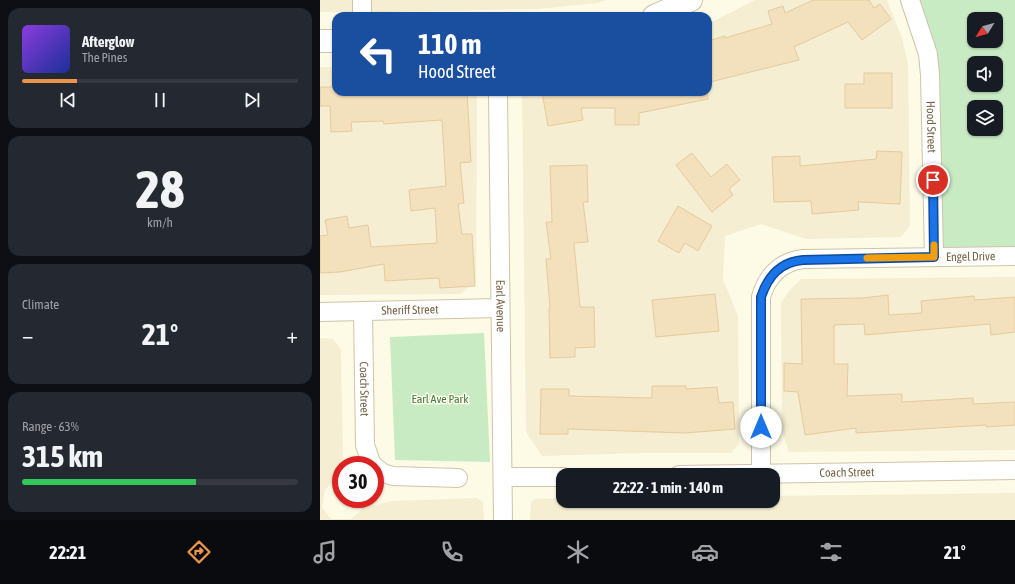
<!DOCTYPE html>
<meta charset="utf-8">
<style>
body{margin:0;font-family:"Asap Condensed",sans-serif;background:#242831;color:#f1f3f6;height:100vh;display:flex;flex-direction:column;font-size:15px;white-space:nowrap}
*{box-sizing:border-box;margin:0}
p{font-size:13px;color:#9ea1a6}
.icon{flex:none;width:22px;height:22px;fill:none;stroke:currentColor;stroke-width:2;stroke-linecap:round;stroke-linejoin:round}
.map{position:relative;flex:1;overflow:hidden}
.drawer{display:flex;flex-direction:column;gap:8px;padding:8px;background:#0d0f14;width:320px}
.drawer>*{flex:none}
.hud{position:absolute;left:12px;top:12px;width:380px;height:84px;border-radius:12px;box-shadow:0 1px 3px #0004;background:#1a4fa0;color:#fff;overflow:hidden}
.needle{width:26px;rotate:233deg}
.tools{position:absolute;left:647px;top:12px;display:grid;gap:8px}
.tools a{display:grid;place-items:center;width:36px;height:36px;border-radius:8px;background:#171b24;box-shadow:0 1px 3px #0004;font-size:20px}
.speed{position:absolute;left:12px;top:456px;display:flex;gap:8px;font-size:20px;font-weight:700;text-align:center}
.speed>*{display:grid;place-content:center;width:52px;height:52px;border-radius:50%;background:#171b24;box-shadow:0 1px 3px #0004;line-height:1}
.speed .limit{border:6px solid #d22;background:#fff;color:#111}
.pin{position:absolute;display:grid;place-items:center;width:34px;height:34px;color:#fff;margin:-17px;border:2px solid #fff;border-radius:50%;box-shadow:0 1px 4px #0007}
.me{position:absolute;width:44px;margin:-22px;rotate:0deg;stroke-linejoin:round;filter:drop-shadow(0 0 3px #0008)}
.turn{display:flex;align-items:center;gap:14px;height:84px;padding:0 20px;font-size:18px}
.turn .icon{width:52px;height:52px;stroke-width:2.5}
.turn b{display:block;font-size:28px;line-height:34px}
.big{font-size:30px;font-weight:700;line-height:1.1}
.drawer .card{flex:1;display:flex;flex-direction:column;justify-content:center;gap:6px;min-width:0;padding:0 14px;border-radius:12px;background:#242831}
.drawer .dial{align-items:center;gap:0}
.dial b{font-size:52px;line-height:1}
.song{display:flex;align-items:center;gap:12px}
.cover{width:48px;height:48px;border-radius:6px;background:linear-gradient(135deg,hsl(270 70% 55%),hsl(230 70% 35%))}
.played{height:4px;border-radius:2px;background:linear-gradient(90deg,#e99648 20%,#363941 20%)}
.keys{display:flex;justify-content:space-around;direction:ltr}
.heat{display:flex;justify-content:space-between;align-items:center;font-size:22px;direction:ltr}
.charge{height:6px;border-radius:3px;background:linear-gradient(90deg,#34c759 63%,#363941 0)}
.trip{position:absolute;left:236px;top:468px;width:224px;height:40px;border-radius:12px;background:#171b24;box-shadow:0 1px 3px #0004;font-weight:700;line-height:40px;text-align:center}
.menu{display:flex;height:64px;justify-content:space-around;align-items:center;background:#090b0e;color:#9ea1a6}
.menu .icon{width:28px;height:28px}
.menu .selected{color:#e99648}
.menu b{font-size:18px;color:#f1f3f6}
main{display:flex;flex:1;min-height:0}
.map>svg:first-child{display:block}
</style>
<main>
<section class="drawer">
<div class="card">
<div class="song"><i class="cover"></i><div><b>Afterglow</b><p>The Pines</p></div></div>
<div class="played"></div>
<div class="keys"><svg class="icon" aria-label="previous" viewBox="0 0 24 24"><path d="M18 5L8 12l10 7zM5 5v14"/></svg><svg class="icon" aria-label="pause" viewBox="0 0 24 24"><path d="M8 5v14M16 5v14"/></svg><svg class="icon" aria-label="next" viewBox="0 0 24 24"><path d="M6 5l10 7-10 7zM19 5v14"/></svg></div>
</div>
<div class="card dial"><b>28</b><p>km/h</p></div>
<div class="card"><p>Climate</p>
<div class="heat"><a>−</a><b class="big">21°</b><a>+</a></div>
</div>
<div class="card"><p>Range · 63%</p><b class="big">315 km</b><div class="charge"></div></div>
</section>
<div class="map">
<svg width="695" height="520" viewBox="0 0 695 520">
<rect width="100%" height="100%" fill="#fdfae5"/>
<!-- residential -->
<path fill="#f5eed3" d="M0,0h287l-10,3 -60,6 -160,3h-57z
M435,0h132l15,38 6,26 2,162 -9,11 -95,2 -45,-15 -36,12 -2,43 15,37 1,128 -8,9h-90l-99,3 -16,-24 -4,-340h186v-68z
M0,67h16v25h141l-1,189 -15,13 -141,1z
M695,277v173l-226,2 -7,-21 -1,-128 8,-12 12,-12z
M0,338l13,1 8,11 2,111 -4,13 -14,16 -3,18 9,11h20l13,-11 28,-7 85,-3 6,4 1,18h-164z
M695,493v27h-485l1,-18 3,-3 29,-1v3h210v-5z"/>
<!-- green -->
<path fill="#c9ebc3" fill-rule="evenodd" d="M590,0h105v256l-81,1 -4,-182zM654,19h22v22h-22zM654,63h22v22h-22zM654,107h22v22h-22z
M164,333l6,129 -95,-2 -5,-123z"/>
<!-- building -->
<path fill="#f3e0bc" stroke="#e6cb9c" d="M493,0h56l5,8 6,-4 11,15 -29,21 -14,-18 -54,25 5,13 -89,22 -2,-9v-32l17,-5v2l47,-14 -4,-13 15,-5 2,7z
M544,73h28v35h-47v-24h19z
M0,87h16v5h131l4,70 -11,1 4,40 -6,1 4,30h10l3,52 -35,2 -1,-10 -54,3 -1,-17 -44,8 -20,1v-37l8,-1 -3,-15 22,-4 2,12 19,-3 3,22 66,-4 -2,-35 -24,3 -2,-21 37,-4 -4,-66 -58,4 -1,-3 -32,1 1,9 -21,1 -1,-26h-10z
M222,92h165l1,7 -69,14v12h-24v-17h-34l2,12 -35,6z
M557,151l25,1 -2,52 -42,-2 1,8 -47,4 -1,-13 -37,1 -2,-45 28,-1v10l76,-7z
M372,153l19,24 16,-13 13,16 -11,9 4,6 -21,17 -36,-47z
M267,165l1,37h-5l5,40 -14,1 6,64h14l1,40 -20,1v9l-25,1 -1,-50h1l-4,-49h5l-5,-37h6l-2,-56z
M358,206l34,20 -14,25 -13,-8 -6,10 -21,-12z
M395,294l4,37 -63,6 -4,-37z
M568,295l1,20 33,-2 -1,-12 53,-5 1,4 40,-3v35l-24,3 -1,-11 -125,11 -1,-11 -30,1v39h14l-1,32 55,-2v8l71,-4v6l42,-2v23l-29,2v-2l-130,8v-5l-51,7 -7,-43 -14,-1v-28l18,1 -1,-65 61,-1z
M332,386h34v3l31,-2 2,16 14,-1 2,27 -50,4 -117,-4v5h-28l1,-45h28v7l83,2z"/>
<g fill="none" stroke-linecap="round" stroke-linejoin="round">
<!-- minor casing -->
<g stroke="#cfc4ab" stroke-width="20">
<g id="minor">
<path d="M42,0v16"/>
<path id="s1" d="M590,0l18,54 2,21 4,182"/>
<path id="s2" d="M178,92l5,428"/>
<path id="s3" d="M43,311l2,134 7,20"/>
<path id="s4" d="M0,312l180,-4"/>
<path d="M55,467l8,6 10,3 65,2"/>
<path id="s5" d="M441,474v-177c6,-21 19,-35 42,-38l212,-3"/>
<path id="s6" d="M359,475l336,-5"/>
<path d="M183,477h60"/>
</g>
</g>
<!-- tertiary casing -->
<g stroke="#cfc4ab" stroke-width="24">
<path id="tertiary" d="M334,16l37,-16
M0,41h16"/>
</g>
<!-- minor -->
<use href="#minor" stroke="#fff" stroke-width="18"/>
<!-- tertiary -->
<use href="#tertiary" stroke="#fff" stroke-width="22"/>
</g>
<g fill="none" stroke-linecap="round" stroke-linejoin="round">
<!-- route casing -->
<g stroke="#114b97" stroke-width="10">
<path id="route" d="M441,427v-130c7,-21 19,-35 42,-37l131,-3 -1,-77"/>
</g>
<!-- route -->
<use href="#route" stroke="#1a73e8" stroke-width="7"/>
<!-- slow -->
<path stroke="#f59e0b" stroke-width="7" d="M547,258l67,-1v-12"/>
</g>
<g text-anchor="middle" dominant-baseline="central" stroke-width="3" stroke-linejoin="round" paint-order="stroke">
<!-- street labels -->
<g font-size="12" fill="#776549" stroke="#fffcec">
<text stroke="none"><textPath href="#s1" startOffset="130">Hood Street</textPath></text>
<text stroke="none"><textPath href="#s5" startOffset="405">Engel Drive</textPath></text>
<text stroke="none"><textPath href="#s2" startOffset="214">Earl Avenue</textPath></text>
<text stroke="none"><textPath href="#s4" startOffset="90">Sheriff Street</textPath></text>
<text stroke="none"><textPath href="#s3" startOffset="78">Coach Street</textPath></text>
<text stroke="none"><textPath href="#s6" startOffset="168">Coach Street</textPath></text>
</g>
<!-- park labels -->
<g font-size="12" fill="#437d41" stroke="#fffcec">
<text x="120" y="399">Earl Ave Park</text>
</g>
</g>
</svg>
<div class="tools">
<a><svg class="needle" viewBox="-14 -14 28 28"><path d="M0-13l5 13h-10z" fill="#e53935"/><path d="M0 13l5-13h-10z" fill="#9ea1a6"/></svg></a>
<a><svg class="icon" aria-label="sound" viewBox="0 0 24 24"><path d="M4 9h4l5-4v14l-5-4H4zM17 9q2 3 0 6"/></svg></a>
<a><svg class="icon" aria-label="layers" viewBox="0 0 24 24"><path d="M12 4l9 5-9 5-9-5zM3 14l9 5 9-5"/></svg></a>
</div>
<div class="speed"><div class="limit">30</div></div>
<div class="pin" style="left:613px;top:180px;background:#d93025"><svg class="icon" aria-label="arrive" viewBox="0 0 24 24"><path d="M6 21V4h12l-3 4 3 4H6"/></svg></div>
<svg class="me" style="left:441px;top:427px" viewBox="-20 -20 40 40"><circle r="19" fill="#fff"/><path d="M0-13L10 11 0 6-10 11z" fill="#1a73e8"/></svg>
<div class="trip">22:22 · 1 min · 140 m</div>
<div class="hud">
<div class="turn"><svg class="icon" aria-label="left" viewBox="0 0 24 24"><path d="M17 20v-9H6M10 6l-5 5 5 5"/></svg><div><b>110 m</b>Hood Street</div></div>
</div>
</div>
</main>
<nav class="menu">
<b>22:21</b>
<svg class="icon selected" aria-label="directions" viewBox="0 0 24 24"><path d="M12 3l9 9-9 9-9-9zM9 14v-3h6M13 9l2 2-2 2"/></svg>
<svg class="icon" aria-label="music" viewBox="0 0 24 24"><path d="M9 18V5l10-2v13"/><circle cx="6" cy="18" r="3"/><circle cx="16" cy="16" r="3"/></svg>
<svg class="icon" aria-label="phone" viewBox="0 0 24 24"><path d="M5 4h4l2 5-3 2q2 4 5 5l2-3 5 2v4C11 20 4 13 5 4z"/></svg>
<svg class="icon" aria-label="climate" viewBox="0 0 24 24"><path d="M12 3v18M4 7l16 10M4 17L20 7"/></svg>
<svg class="icon" aria-label="car" viewBox="0 0 24 24"><path d="M5 17H2v-5l4-1 3-4h7l3 4 3 1v5h-3M9 17h6M6 11h13"/><circle cx="7" cy="17" r="2"/><circle cx="17" cy="17" r="2"/></svg>
<svg class="icon" aria-label="filters" viewBox="0 0 24 24"><path d="M4 7h16M4 17h16"/><circle cx="9" cy="7" r="2"/><circle cx="15" cy="17" r="2"/></svg>
<b>21°</b>
</nav>
